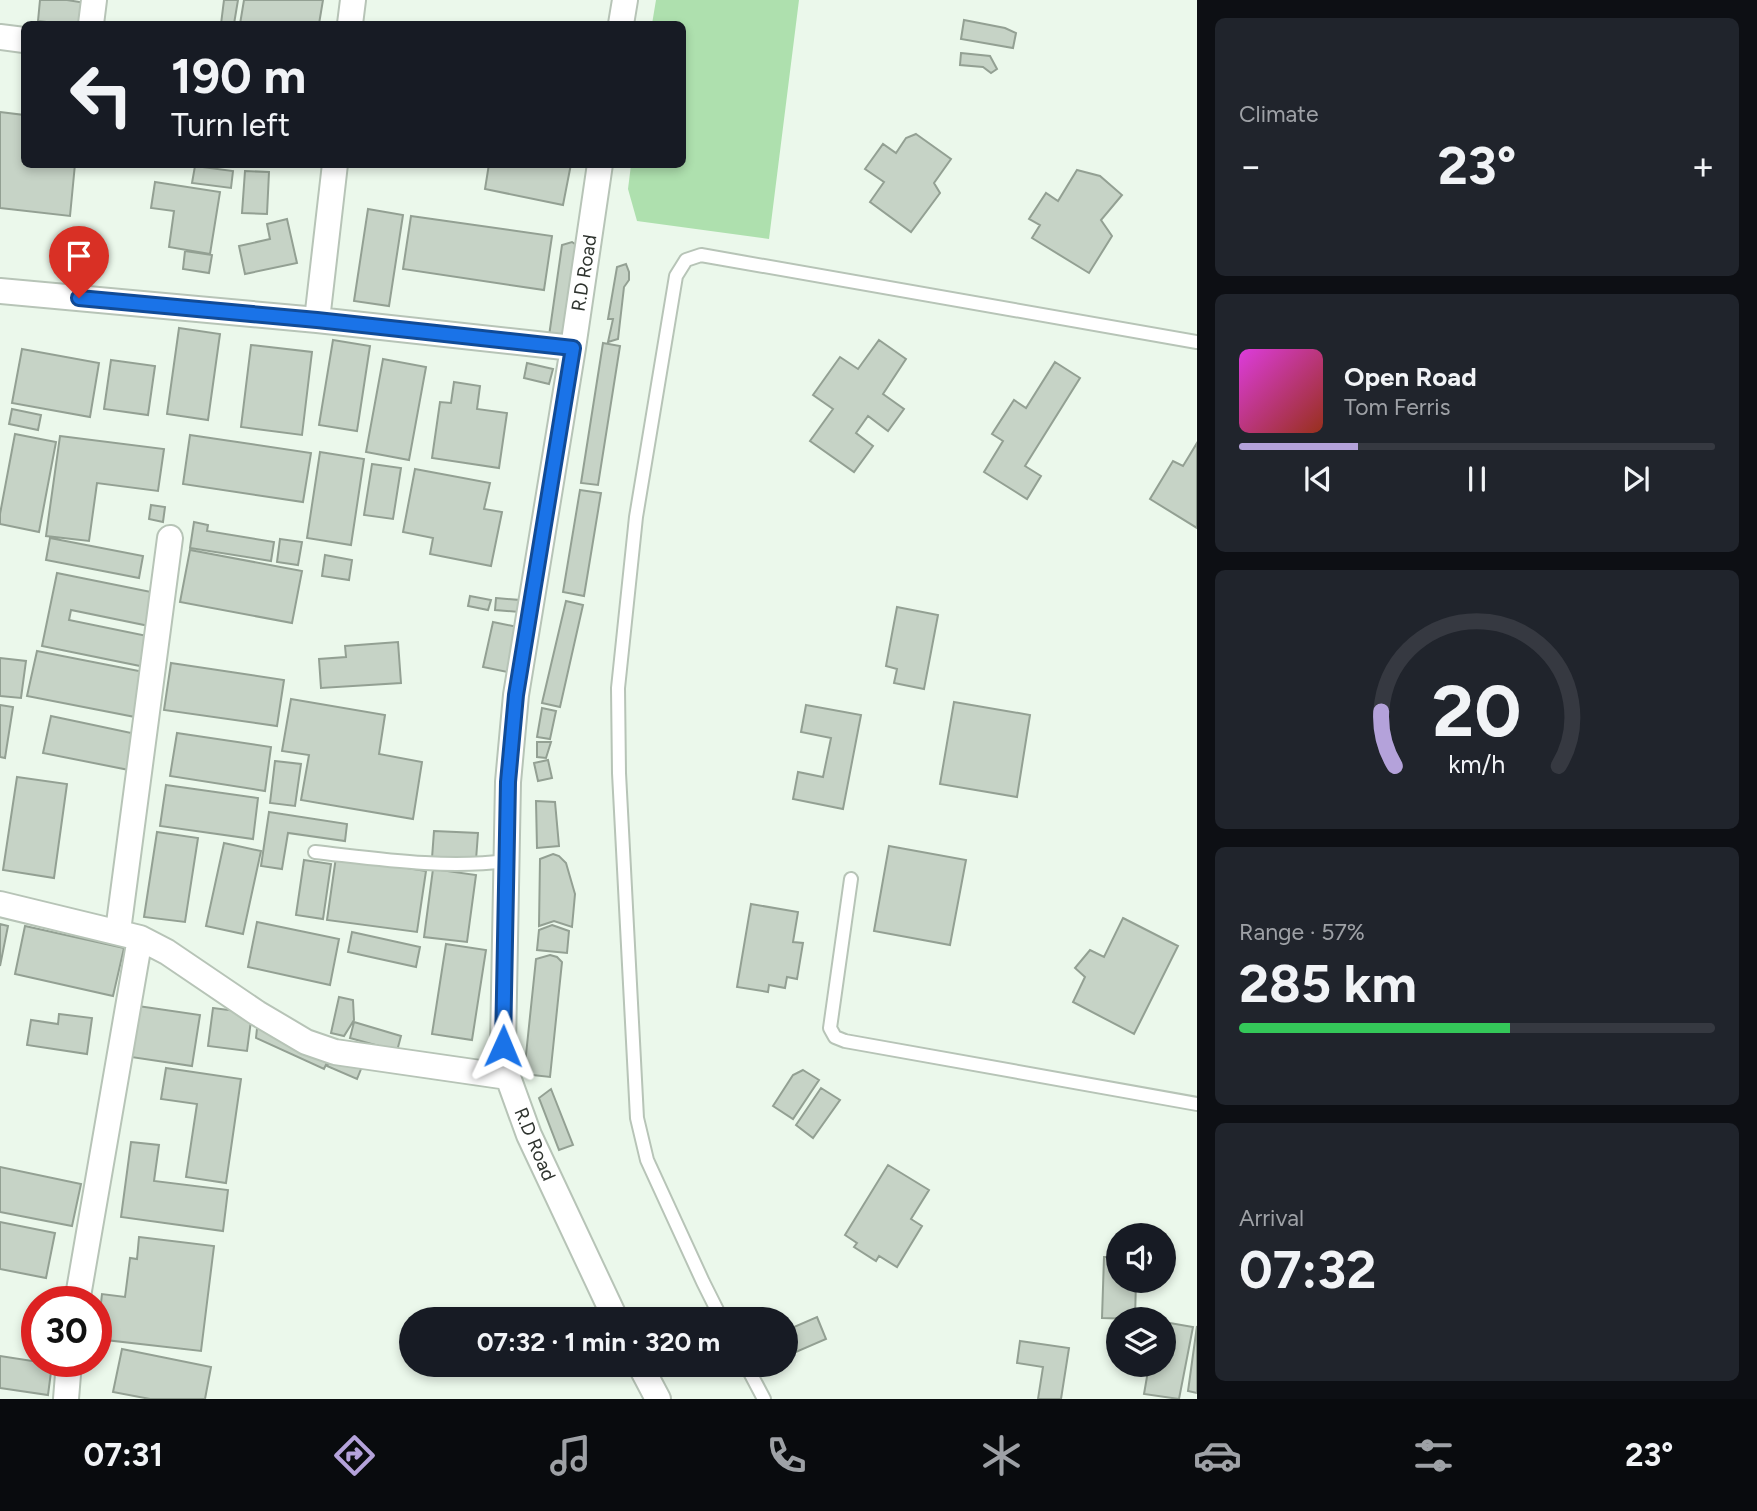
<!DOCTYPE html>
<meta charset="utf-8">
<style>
body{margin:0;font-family:Figtree,sans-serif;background:#20242c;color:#f1f3f6;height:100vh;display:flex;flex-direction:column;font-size:26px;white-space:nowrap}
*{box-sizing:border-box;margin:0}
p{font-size:23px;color:#9ea1a6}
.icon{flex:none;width:38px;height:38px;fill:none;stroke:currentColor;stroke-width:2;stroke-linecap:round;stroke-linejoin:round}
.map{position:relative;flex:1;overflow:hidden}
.drawer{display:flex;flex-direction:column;gap:18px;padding:18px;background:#0d0f14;width:560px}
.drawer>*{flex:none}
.top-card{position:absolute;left:21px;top:21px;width:665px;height:147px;border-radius:10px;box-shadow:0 4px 10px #0003;background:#171b24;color:#f1f3f6;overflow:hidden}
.controls{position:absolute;left:1106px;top:1223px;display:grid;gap:14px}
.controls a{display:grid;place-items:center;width:70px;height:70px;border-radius:50%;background:#171b24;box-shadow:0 4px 10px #0003;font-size:35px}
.speed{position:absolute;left:21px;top:1286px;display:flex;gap:14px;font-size:35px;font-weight:700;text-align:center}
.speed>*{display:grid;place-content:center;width:91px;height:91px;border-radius:50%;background:#171b24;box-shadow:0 4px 10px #0003;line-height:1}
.speed .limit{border:10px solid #d22;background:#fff;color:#111}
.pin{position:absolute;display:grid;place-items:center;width:60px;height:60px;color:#fff;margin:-72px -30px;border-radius:50% 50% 50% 0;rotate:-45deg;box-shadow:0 0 7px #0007}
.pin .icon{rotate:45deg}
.me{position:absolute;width:77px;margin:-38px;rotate:1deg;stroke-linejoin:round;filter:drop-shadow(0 0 5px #0008)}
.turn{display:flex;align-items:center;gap:24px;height:147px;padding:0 35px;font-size:32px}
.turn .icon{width:91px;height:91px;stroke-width:2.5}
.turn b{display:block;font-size:49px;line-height:60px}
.big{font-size:52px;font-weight:700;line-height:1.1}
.drawer .widget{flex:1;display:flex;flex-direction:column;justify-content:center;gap:10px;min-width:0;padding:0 24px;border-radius:10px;background:#20242c}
.drawer .dial{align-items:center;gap:0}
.dial svg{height:182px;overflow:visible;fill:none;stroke:#363941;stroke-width:7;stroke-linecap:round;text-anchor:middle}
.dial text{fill:#f1f3f6;stroke:none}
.song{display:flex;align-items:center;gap:21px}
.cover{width:84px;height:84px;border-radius:10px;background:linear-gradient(135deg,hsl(300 70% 55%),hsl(10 70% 35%))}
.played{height:7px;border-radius:4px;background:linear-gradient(90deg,#b4a2da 25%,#363941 25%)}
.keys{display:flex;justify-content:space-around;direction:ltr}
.heat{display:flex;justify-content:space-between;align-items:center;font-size:38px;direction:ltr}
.charge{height:10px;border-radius:5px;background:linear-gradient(90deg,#34c759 57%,#363941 0)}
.trip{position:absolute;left:399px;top:1307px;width:399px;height:70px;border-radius:35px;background:#171b24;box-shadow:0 4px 10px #0003;font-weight:700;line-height:70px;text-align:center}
.dock{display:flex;height:112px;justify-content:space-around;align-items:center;background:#090b0e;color:#9ea1a6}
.dock .icon{width:49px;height:49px}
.dock .current{color:#b4a2da}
.dock b{font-size:32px;color:#f1f3f6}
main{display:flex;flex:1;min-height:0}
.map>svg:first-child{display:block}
</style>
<main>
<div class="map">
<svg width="1197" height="1399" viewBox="0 0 1197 1399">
<rect width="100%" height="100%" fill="#ebf8eb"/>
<!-- grass -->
<path fill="#aee0ae" d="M656,0h143l-30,239 -132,-18 -9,-32 3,-24 51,-1v-140h-30z"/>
<!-- building -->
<path fill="#c6d3c6" stroke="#93a093" stroke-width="2" d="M40,0h27l19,3 -3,21h-19l-26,-3z
M224,0h14l-4,24h-13z
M244,0h79l-4,24h-79z
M964,20l41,8 11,5 -3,15 -52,-9z
M961,53l29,3 7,13 -6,4 -8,-6 -23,-2z
M0,112l24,3v49h51l-5,52 -70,-8z
M916,134l35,25 -17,24 6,10 -29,39 -41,-30 14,-20 -19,-13 18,-25 13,9 10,-15z
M489,164h82l-8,41 -78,-16z
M195,166l38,5 -2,17 -39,-5z
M1077,170l23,6 22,19 -21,25 11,16 -23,37 -57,-35 8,-13 -11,-6 17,-26 12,8z
M245,171l24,1 -2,42 -25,-1z
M155,182l65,10 -10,62 -41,-7 5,-36 -23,-3z
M368,209l35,6 -14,91 -35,-5z
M411,216l141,20 -8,54 -141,-21z
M287,219l10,44 -52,11 -6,-28 31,-7 -3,-15z
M572,242l10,7 -13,90 -20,-3 13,-91z
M185,251l27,4 -3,18 -26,-4z
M626,264l3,8v8l-5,7 -6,52 -10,3 5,-23h-5l9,-52z
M179,328l41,6 -12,86 -41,-6z
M333,340l37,6 -13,85 -38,-6z
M879,340l27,19 -23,35 21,15 -16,22 -20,-15 -12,17 17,13 -19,26 -44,-31 23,-32 -20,-14 27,-38 18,12z
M603,343l17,3 -22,139 -17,-2z
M251,345l61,7 -10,83 -61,-8z
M22,349l77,14 -9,54 -78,-14z
M383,359l43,8 -17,93 -43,-8z
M111,360l44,6 -7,49 -44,-6z
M1055,362l25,16 -55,88 16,10 -14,23 -43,-27 19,-31 -11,-7 22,-34 12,8z
M527,363l26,6 -4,15 -25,-6z
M454,382l26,4 -3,23 30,4 -8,55 -67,-10 8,-56 11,1z
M12,409l29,6 -3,15 -29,-6z
M15,434l41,8 -17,90 -39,-8v-10z
M190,435l121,18 -8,49 -120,-18z
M60,436l104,13 -6,42 -61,-8 -8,58 -43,-5z
M1197,443v85l-47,-29 23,-38 10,5z
M320,452l44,7 -13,86 -44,-7z
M372,464l29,4 -8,51 -29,-4z
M415,469l75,14 -6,26 18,3 -11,54 -61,-12 3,-16 -30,-6z
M580,490l21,3 -17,103 -21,-4z
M151,505l14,2 -2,15 -14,-3z
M194,522l14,3 -1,6 67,11 -3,19 -81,-13z
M50,538l93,18 -4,22 -93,-18z
M280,539l22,3 -4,23 -21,-3z
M190,550l112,21 -10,52 -112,-21z
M325,555l27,5 -3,20 -27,-4z
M57,573l99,20 -7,33 -78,-16 -2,10 83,17 -7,30 -103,-21z
M470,596l21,4 -3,10 -20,-4z
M496,598l24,2 -1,12 -24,-2z
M566,601l17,4 -23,102 -18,-4z
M897,607l41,8 -14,74 -30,-6 3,-14 -11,-3z
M493,622l29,6 -9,45 -30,-6z
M398,642l3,41 -80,5 -2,-29 27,-2 -1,-11z
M37,651l107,21 -9,45 -108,-21z
M0,658l26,3 -5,37 -21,-2z
M171,663l113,17 -7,46 -113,-16z
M291,699l94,16 -6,39 43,8 -9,57 -112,-19 8,-45 -27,-4z
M954,702l76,13 -13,82 -77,-13z
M0,705l13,2 -8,51 -5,-1z
M806,705l55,10 -18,94 -50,-10 5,-27 25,5 8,-39 -30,-6z
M542,708l14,3 -6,28 -13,-2z
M51,716l85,18 -7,36 -86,-17z
M177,733l94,14 -6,44 -95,-15z
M537,742h14l-5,16 -9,-1z
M548,760l4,18 -14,3 -4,-18z
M275,761l26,3 -6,42 -25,-3z
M17,777l50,7 -13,94 -51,-8z
M166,785l92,13 -5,41 -93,-13z
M536,801l19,1 4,44 -22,2z
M269,812l78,12 -2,17 -57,-8 -6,36 -21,-3z
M434,831l44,2 -2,27 -44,-2z
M157,832l41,6 -13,84 -41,-5z
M224,843l37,8 -18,83 -37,-8z
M889,846l77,14 -16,85 -76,-14z
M553,854l6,2 7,7 9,31 -3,33 -18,-6 -15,5 1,-67z
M336,857l90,14 -9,61 -90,-12z
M304,860l27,4 -8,55 -27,-4z
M433,869l43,6 -9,67 -43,-5z
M751,904l47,8 -5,30 10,1 -6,36 -10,-2 -2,11 -16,-3 -1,7 -31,-5z
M1123,918l55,28 -44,88 -61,-32 12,-25 -10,-9 15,-18 14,7z
M257,922l82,17 -9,46 -82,-18z
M0,924l8,2 -8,40z
M552,925l17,6 -2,22 -30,-3 2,-20z
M25,926l99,22 -11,48 -98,-22z
M352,932l68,15 -4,20 -68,-15z
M446,944l40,6 -14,90 -40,-6z
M550,955l7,2 5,5 -12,115 -26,-3 12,-115z
M339,997l14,3 1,20 -10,16 -13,-3z
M138,1006l62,9 -8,51 -61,-9z
M213,1008l39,5 -5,38 -39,-5z
M59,1014l33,4 -5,36 -60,-9 4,-25 27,4z
M258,1019l74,33 -8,17 -68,-31z
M354,1022l47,14 -4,15 -47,-13z
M333,1054l17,7 11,8 -4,10 -30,-13z
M166,1068l75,11 -15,104 -40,-6 11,-73 -36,-5z
M803,1070l16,10 -26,39 -20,-13 20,-31z
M821,1088l19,12 -27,38 -17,-13z
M551,1089l22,56 -14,5 -20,-52z
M131,1142l28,3 -5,36 74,9 -5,41 -102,-14z
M888,1165l41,25 -18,29 11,7 -25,41 -18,-11 -3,5 -22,-14 3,-4 -12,-8z
M0,1167l81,17 -9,42 -72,-14z
M0,1222l55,11 -9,45 -46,-9z
M139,1237l75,9 -13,105 -104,-12 5,-45 23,3 5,-39 7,1z
M1104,1257h14v24h18l-1,38 -33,-1z
M817,1317l9,22 -30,13 -9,-22z
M1164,1322l29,5 -14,72 -35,-5 5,-29h15z
M1197,1326v67l-9,-2z
M1020,1341l49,7 -8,51h-23l5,-32 -26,-4z
M122,1349l89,18 -6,32h-55l-37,-7z
M0,1356l52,8 -4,31 -48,-7z"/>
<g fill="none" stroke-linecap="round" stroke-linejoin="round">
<!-- service casing -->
<g stroke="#b7c4b7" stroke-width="16">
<path id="service" d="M315,852c64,7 128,17 192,9
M851,879l-21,149 5,9 10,4 352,63
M722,1320l-19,-38 -56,-122 -10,-42 -18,-345 -1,-85 18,-171 40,-241 10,-16 15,-5 496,87
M746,1365l18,34"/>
</g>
<!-- minor casing -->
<g stroke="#b7c4b7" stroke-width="28">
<path id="minor" d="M91,24l3,-24
M350,24l3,-24
M621,24l4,-24
M0,37l24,3
M600,164l-27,184 -57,347 -8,87 -5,264 5,31 21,58 87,185
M0,291l317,29 256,28
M317,320l18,-156
M0,904l140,34 27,14 90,61 49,29 29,10 173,25
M118,931l52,-393
M77,1302l63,-364
M640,1365l18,34
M66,1399l3,-37"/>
</g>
<!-- service -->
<use href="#service" stroke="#fff" stroke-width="12"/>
<!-- minor -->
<use href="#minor" stroke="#fff" stroke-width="24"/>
</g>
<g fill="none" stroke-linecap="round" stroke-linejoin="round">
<!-- route casing -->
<g stroke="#114b97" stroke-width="18">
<path id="route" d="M79,298l238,22 256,28 -57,347 -8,87 -5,264"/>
</g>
<!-- route -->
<use href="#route" stroke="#1a73e8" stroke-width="12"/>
</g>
<g text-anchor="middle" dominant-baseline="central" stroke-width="5" stroke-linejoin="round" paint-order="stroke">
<!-- street labels -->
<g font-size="19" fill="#2f342f" stroke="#fff">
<text transform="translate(584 273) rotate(-81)">R.D Road</text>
<text transform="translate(535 1144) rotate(67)">R.D Road</text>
</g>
</g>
</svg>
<div class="controls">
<a><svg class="icon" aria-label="sound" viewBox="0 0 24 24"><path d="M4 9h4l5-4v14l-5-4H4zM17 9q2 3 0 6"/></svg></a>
<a><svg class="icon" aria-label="layers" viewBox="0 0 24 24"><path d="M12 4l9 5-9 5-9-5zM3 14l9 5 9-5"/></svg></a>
</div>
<div class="speed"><div class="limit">30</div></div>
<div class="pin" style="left:79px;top:298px;background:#d93025"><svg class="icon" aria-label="arrive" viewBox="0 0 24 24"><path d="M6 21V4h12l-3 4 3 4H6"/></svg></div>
<svg class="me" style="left:503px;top:1046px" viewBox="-20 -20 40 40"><path d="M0-17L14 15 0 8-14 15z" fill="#1a73e8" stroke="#fff" stroke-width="4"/></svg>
<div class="trip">07:32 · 1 min · 320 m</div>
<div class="top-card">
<div class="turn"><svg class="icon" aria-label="left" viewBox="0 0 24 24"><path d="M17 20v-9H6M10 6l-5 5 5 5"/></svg><div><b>190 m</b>Turn left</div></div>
</div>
</div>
<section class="drawer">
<div class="widget"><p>Climate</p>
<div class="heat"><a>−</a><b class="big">23°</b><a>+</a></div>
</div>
<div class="widget">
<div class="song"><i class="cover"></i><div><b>Open Road</b><p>Tom Ferris</p></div></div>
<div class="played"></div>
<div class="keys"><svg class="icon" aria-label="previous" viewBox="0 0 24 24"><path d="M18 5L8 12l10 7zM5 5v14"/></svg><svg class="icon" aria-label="pause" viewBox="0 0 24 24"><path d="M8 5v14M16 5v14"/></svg><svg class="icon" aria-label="next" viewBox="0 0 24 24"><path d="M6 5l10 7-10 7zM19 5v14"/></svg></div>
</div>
<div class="widget dial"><svg viewBox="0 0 100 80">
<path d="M14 69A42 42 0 1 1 86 69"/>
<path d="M14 69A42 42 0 0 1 8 45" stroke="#b4a2da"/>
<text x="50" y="56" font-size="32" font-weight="700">20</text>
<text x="50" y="72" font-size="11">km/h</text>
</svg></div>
<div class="widget"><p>Range · 57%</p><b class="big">285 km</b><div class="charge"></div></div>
<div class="widget"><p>Arrival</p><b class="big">07:32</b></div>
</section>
</main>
<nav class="dock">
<b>07:31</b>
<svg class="icon current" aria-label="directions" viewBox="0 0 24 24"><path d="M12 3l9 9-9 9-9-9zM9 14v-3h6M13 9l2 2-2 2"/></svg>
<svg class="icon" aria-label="music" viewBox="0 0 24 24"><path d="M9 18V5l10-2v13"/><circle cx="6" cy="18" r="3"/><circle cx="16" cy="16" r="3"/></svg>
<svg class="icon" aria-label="phone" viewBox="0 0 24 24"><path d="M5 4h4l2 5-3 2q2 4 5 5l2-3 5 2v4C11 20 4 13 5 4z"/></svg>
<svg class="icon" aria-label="climate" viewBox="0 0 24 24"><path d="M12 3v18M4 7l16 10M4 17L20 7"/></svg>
<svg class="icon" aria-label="car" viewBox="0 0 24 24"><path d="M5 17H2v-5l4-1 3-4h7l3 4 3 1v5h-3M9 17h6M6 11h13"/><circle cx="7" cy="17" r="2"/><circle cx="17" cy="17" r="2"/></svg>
<svg class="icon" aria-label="filters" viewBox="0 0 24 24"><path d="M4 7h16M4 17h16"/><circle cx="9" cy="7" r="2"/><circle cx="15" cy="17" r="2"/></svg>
<b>23°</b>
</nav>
